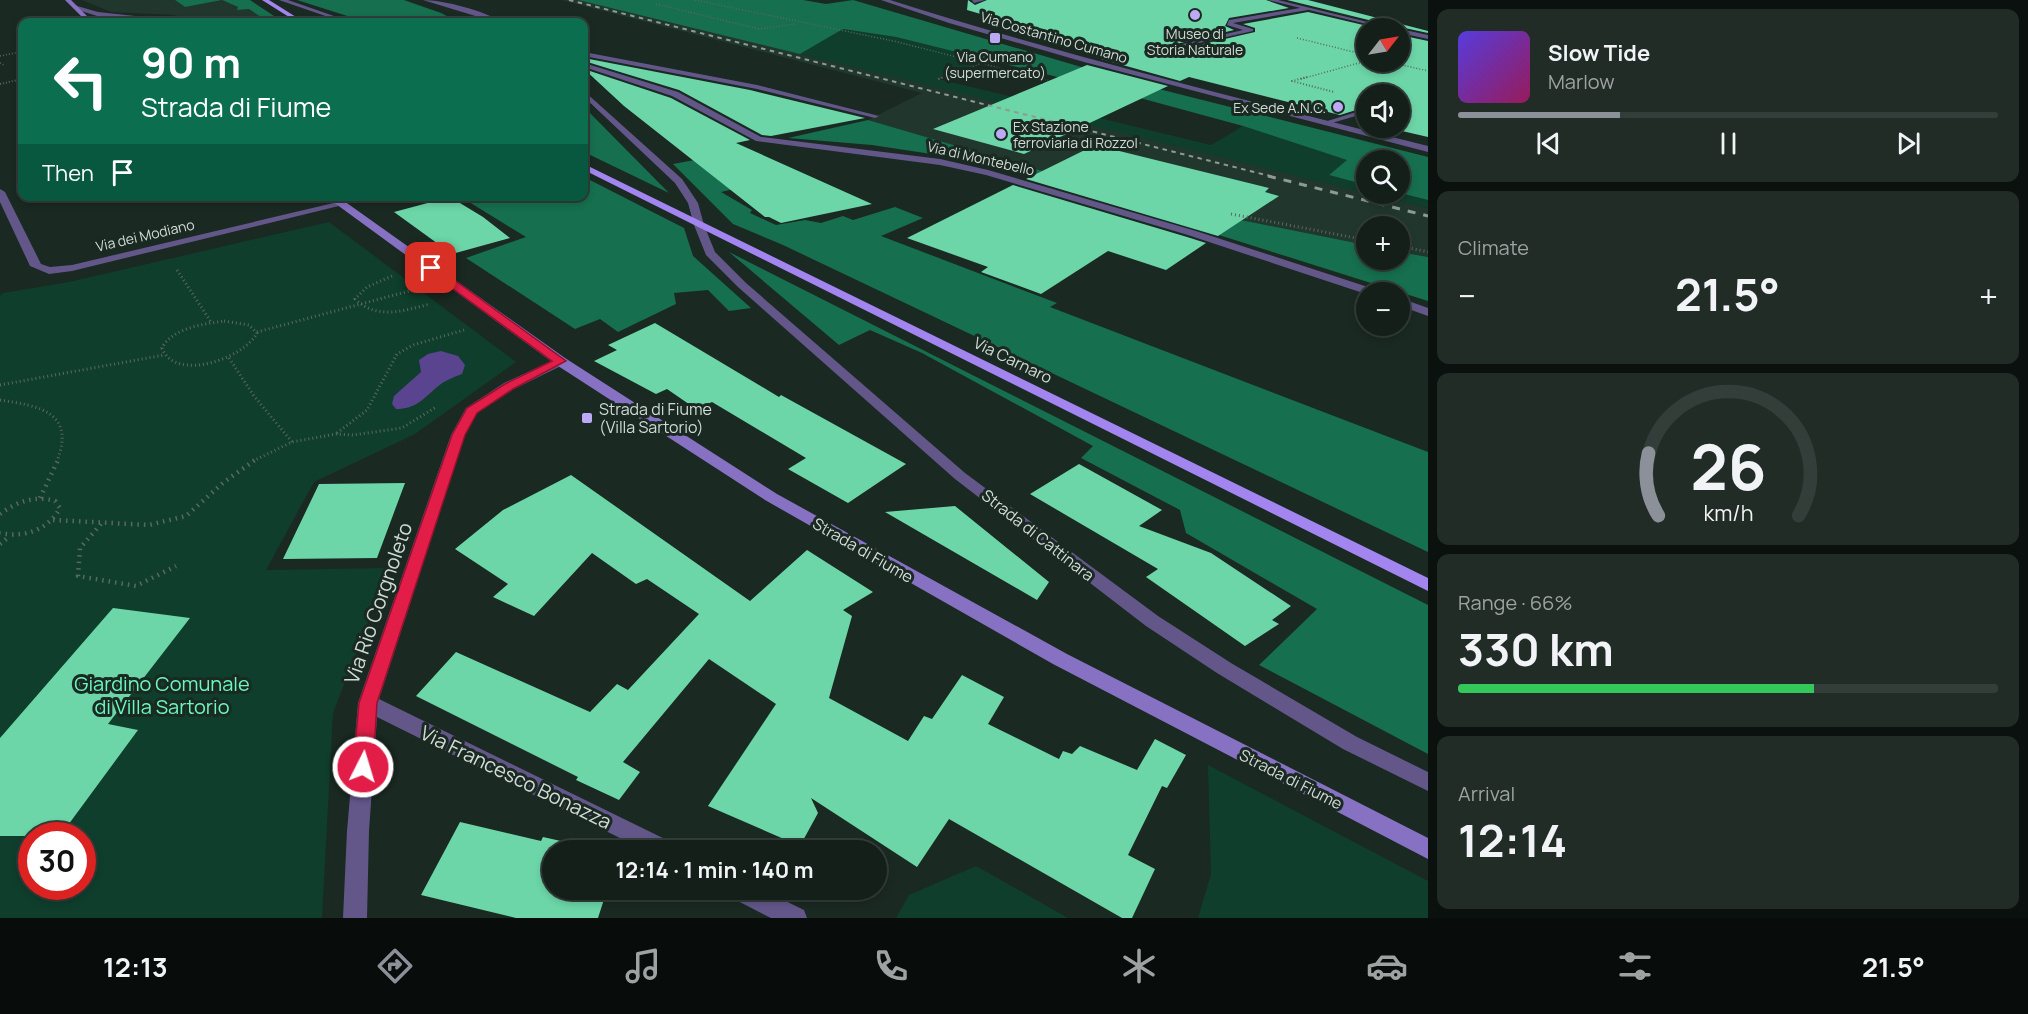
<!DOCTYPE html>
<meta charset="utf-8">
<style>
body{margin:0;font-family:Manrope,sans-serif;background:#212c27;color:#f1f3f6;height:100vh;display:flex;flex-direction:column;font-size:22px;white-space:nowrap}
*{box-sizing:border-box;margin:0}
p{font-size:20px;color:#9da2a2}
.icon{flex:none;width:33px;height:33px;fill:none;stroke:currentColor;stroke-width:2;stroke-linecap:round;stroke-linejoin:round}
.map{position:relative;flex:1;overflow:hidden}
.drawer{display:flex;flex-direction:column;gap:9px;padding:9px;background:#0b110e;width:600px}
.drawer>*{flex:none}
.banner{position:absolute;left:18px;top:18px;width:570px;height:183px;border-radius:12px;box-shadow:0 3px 9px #0003,0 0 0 2px #333d39;background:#0b6e4f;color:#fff;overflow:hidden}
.needle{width:39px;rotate:59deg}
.controls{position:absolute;left:1356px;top:18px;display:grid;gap:12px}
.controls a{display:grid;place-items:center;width:54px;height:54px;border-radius:50%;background:#141f1a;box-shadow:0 3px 9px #0003,0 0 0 2px #333d39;font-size:30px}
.speed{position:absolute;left:18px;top:822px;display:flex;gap:12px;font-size:30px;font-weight:700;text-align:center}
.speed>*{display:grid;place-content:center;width:78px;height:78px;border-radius:50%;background:#141f1a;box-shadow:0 3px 9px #0003,0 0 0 2px #333d39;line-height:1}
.speed .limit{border:9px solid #d22;background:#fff;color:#111}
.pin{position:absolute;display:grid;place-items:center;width:51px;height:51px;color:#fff;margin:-26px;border-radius:12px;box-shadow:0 3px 9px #0006}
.me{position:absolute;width:66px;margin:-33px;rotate:5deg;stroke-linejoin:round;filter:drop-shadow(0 0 4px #0008)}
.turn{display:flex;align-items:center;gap:21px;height:126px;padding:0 24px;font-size:27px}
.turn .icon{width:78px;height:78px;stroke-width:2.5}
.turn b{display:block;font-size:42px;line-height:51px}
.then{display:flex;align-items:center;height:57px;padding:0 24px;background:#0003;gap:12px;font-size:22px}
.big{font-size:45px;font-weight:700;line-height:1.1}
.drawer .widget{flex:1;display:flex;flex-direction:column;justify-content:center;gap:9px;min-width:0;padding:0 21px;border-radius:12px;background:#212c27}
.drawer .dial{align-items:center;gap:0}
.dial svg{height:156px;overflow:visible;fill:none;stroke:#333d39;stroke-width:7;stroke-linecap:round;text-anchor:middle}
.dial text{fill:#f1f3f6;stroke:none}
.song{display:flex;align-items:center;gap:18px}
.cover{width:72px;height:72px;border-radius:9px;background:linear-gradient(135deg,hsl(250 70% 55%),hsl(330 70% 35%))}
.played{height:6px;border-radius:3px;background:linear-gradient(90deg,#8c9099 30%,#333d39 30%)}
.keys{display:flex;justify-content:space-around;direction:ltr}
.heat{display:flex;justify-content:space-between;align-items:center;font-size:33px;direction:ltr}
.charge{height:9px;border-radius:4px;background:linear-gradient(90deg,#34c759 66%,#333d39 0)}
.trip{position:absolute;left:542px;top:840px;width:345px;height:60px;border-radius:30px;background:#141f1a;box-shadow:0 3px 9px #0003,0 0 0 2px #333d39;font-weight:700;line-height:60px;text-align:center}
.tab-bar{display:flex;height:96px;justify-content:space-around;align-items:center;background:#080c0a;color:#9da2a2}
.tab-bar .icon{width:42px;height:42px}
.tab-bar .selected{color:#8c9099}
.tab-bar b{font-size:27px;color:#f1f3f6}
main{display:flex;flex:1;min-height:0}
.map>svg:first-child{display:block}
</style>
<main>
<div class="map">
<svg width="1428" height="918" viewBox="0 0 1428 918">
<rect width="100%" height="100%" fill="#1a2922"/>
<!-- built -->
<path fill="#21372d" d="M82,0h93l10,7 37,-7 16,7v3l11,-1 19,13h-59l-36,-7 -62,-3z
M561,0h17l360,87 490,121v49l-28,-5v-26h-34v19l-225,-45 -96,-27 -177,-53 54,-27z"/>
<!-- green -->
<path fill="#0f3e2c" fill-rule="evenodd" d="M843,29l53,8 92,23 -50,19 273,66 32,-19 105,34 -19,15 37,10v8l-566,-139z
M1400,193l28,7v8l-60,-14z
M329,222l187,140 -101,72 -101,48 -48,88 123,-2 -56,145 -11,205h-322v-622l3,-3 66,-11zM32,836h50v50h-50z
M1208,765l220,116v37h-230l13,-44z
M976,866l92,52h-172l13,-23z"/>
<!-- forest -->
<path fill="#166f4f" d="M175,0h75l33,22h-15l-19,-13 -12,1 1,-3 -16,-7 -37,7z
M297,0h107l37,13 17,9h-92z
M578,0h225l23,4 27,-4 286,84 289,73v43l-28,-7v-33h-34v25l-37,-10 18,-15 -104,-34 -125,-34 -222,-55 -53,-8 -43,25z
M584,107l85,86 -85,-41z
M868,120l273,80 225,45v15h34v-8l28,5v44l-377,-119 -100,-25 -79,-12 -84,-7z
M711,157l35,29 -25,6 31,18 -2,3 26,12 29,-5 16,3 22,-7 10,4 42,-13 28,11 -42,18 176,67 -7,4 378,145v100l-645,-307 -50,-21 -60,-60z
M584,177l100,51 9,28 58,52 -22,3 -21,-21 -34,3 2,11 -58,28 -18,-13 -25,10 -109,-71 60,-21 -65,-40 123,-1z
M729,252l699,353v149l-169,-89 58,-56 -131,-76 -6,-23 -99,-52 12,-12 -171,-93 -52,-23 -31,15z"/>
<!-- water -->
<path fill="#5a448f" d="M441,351l17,5 7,9 -3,9c-9,3 -18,7 -25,13 -14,12 -21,22 -41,22l-4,-5 2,-8 27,-24 -2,-12 9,-6z"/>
<!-- building -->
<path fill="#6cd6a8" d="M968,0l7,5 12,-5h279l23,8 -60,10 -4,8 9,4 -62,15 5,5 78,-18v-4l-12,-4 65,-12 68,16h-10v34h34v-27l28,6v96l-39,-9h11v-34h-34v13l-26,8 -151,-38 -9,4 -79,-22 8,-3 -31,-7 11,-3 -122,-36z
M1287,0h21l120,31v2l-28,-6 -6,1 -1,-2z
M584,58l166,32 115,28 -94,18 -9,-1 -83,-45 -95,-29z
M1087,65l81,21 -144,68 -91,-25z
M584,69l87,29 79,42 -14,3 136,61 -91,19 -12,-6h-4l-141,-111z
M1095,145l174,43 -4,4 14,4 -61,40 -192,-57z
M1013,185l174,52 19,6 -40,27 -58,-19 -67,43 -60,-22 7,-5 -81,-29z
M450,197l33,20 27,21 -58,16 -58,-42z
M655,323l124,74 2,-2 125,69 -58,39 -60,-34 18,-11 -94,-56 -16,7 -29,-20 -11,5 -62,-33 23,-11 -9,-5z
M1079,464l83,46 -23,16 72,27 80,53 -19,14 7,4 -34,22 -99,-69 12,-8 -128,-75z
M571,475l179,126 57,-51 66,42 -30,18 9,6 -23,82 79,43 16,-25 8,3 30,-44 42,22 -16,27 71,35 4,-8 9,3 8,-8 57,24 18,-31 31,16 -19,33 -5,-2 -34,69 27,14 -23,49h-10l-173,-99 -32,48 -106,-69 7,15 -18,33 -92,-40 68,-102 -67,-45 -86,103 17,10 -21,28 -43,-20 2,-3 -162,-81 40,-44 134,60 27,-28 11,6 71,-76 -52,-35 -11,5 -44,-31 -58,63 -41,-19 15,-13 -53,-35 48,-39z
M405,483l-28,75 -94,1 36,-75z
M955,506l94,76 -12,18 -152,-88z
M113,608l77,10 -82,106 30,6 -78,106h-60v-98z
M460,822l81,19 2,-4 58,13h-49v40h55l-9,28h-82l-95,-23z"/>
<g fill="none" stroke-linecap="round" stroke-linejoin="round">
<!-- path-far3 -->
<path stroke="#5b6862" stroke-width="1.5" stroke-dasharray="1 2" stroke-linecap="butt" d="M695,0l203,42 144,37
M656,4l103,25 36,-5
M1297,38l69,17
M0,56l20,-4
M1390,62l38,9
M0,63l4,2
M939,79l43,-16
M1301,79l65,-18"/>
<!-- path-far2 -->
<path stroke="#5b6862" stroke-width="2" stroke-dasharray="1 2" stroke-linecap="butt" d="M1036,77l12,3
M1307,77l-15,4 42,11
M938,79l5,-2
M0,84l22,-5"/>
<!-- path-far1 -->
<path stroke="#5b6862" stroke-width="3" stroke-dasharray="1 3" stroke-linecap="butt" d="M1231,214l135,26
M1400,246l28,6
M177,270l34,52
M392,276l-25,11 -12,12c22,21 48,12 75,5
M224,321l25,4 8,8c-12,25 -82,50 -95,15 10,-20 42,-24 62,-27z
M257,332l156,-42
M229,358l25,38 38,46
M0,385l164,-30
M0,400c39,6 76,12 57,61
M337,433l30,-23 30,-56 16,-9 51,-15
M253,461l39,-19 44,-8 17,1 49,-7 34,-21"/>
<!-- path -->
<path stroke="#5b6862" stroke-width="4.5" stroke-dasharray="1.5 5" stroke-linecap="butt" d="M40,498l18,-38
M0,514c16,-12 35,-19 55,-13l5,7c-12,22 -36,30 -60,25
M53,520l96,5 37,-9 38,-34 31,-22
M101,524l-21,24 -2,28 58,10 40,-20
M0,544l10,-8"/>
<!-- service -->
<path fill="#63578a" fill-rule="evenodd" d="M1306,7l2,3 -75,13 20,6v2l-76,17 -3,-2 69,-16 -16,-5 2,-5z
M584,52l173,33 122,31 -4,2 -118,-29 -173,-33z
M1366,109v4l-41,12 -4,-2z"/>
<!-- minor -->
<path fill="#63578a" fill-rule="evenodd" d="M881,0h9c177,56 358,101 538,146v6l-344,-90 -135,-39z
M972,0h13l-11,3z
M1268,0h10l114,28h-9z
M1400,29l28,6v4l-28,-6z
M584,63l94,29 83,45 179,22 48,11 208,61 181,59 2,2 -13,2 -178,-59 -202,-60 -46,-10 -184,-24 -84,-45 -88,-29z
M0,189l5,3 36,72 9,3 22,-2 270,-64 5,3 -275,67 -23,3 -19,-8 -30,-64z
M699,222l5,3 11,27 31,31 219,190 193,143 73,47 126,74 71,35v19l-85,-42 -126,-76 -71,-47 -191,-147 -217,-192 -32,-32 -12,-30z
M1400,298l28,10v8l-28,-10z
M560,357l5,1 2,3 -2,3 -51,25 -37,24 -12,22 -86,264 294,144 3,7h-32l-267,-133 -8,114 -2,87h-24l4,-87 11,-128 93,-268 15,-27 38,-25z
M728,890h35l41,20 3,8h-36l-39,-20z"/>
<!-- tertiary -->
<path fill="#63578a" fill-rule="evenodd" d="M279,0h9l63,22h-8z
M423,0c21,0 62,11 79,22h-7z
M77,6l21,6 93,10 -94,-6 -22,-7z
M584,91l98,88 16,24 6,22 -1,2 -9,-2 -6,-22 -13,-20 -91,-86z"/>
<!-- secondary -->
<path fill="#8771c3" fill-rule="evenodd" d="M65,0h6l22,22h-6z
M325,196h12l228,162 212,136 290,160 361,184v21l-375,-195 -288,-164 -210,-136z"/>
<!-- primary -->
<path fill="#a285ef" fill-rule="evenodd" d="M262,0h7l35,22h-7z
M584,164l844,414v13l-844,-421z"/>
<!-- rail-far1 -->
<path stroke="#8e9a94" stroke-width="2" stroke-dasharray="4.5 4.5" stroke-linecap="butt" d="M569,0l705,177"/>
<!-- rail -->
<path stroke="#8e9a94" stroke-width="3" stroke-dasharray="8 8" stroke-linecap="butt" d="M1268,176l160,40"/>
</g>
<!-- route -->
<path fill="#e11d48" stroke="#92132f" stroke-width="1.5" d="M427,266h8l131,95 -53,28 -36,24 -12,22 -88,268 -4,64 -3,5 -7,3 -7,-3 -3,-5 6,-64 93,-268 15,-27 38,-24 47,-23 -125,-91z"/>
<!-- markers -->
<g fill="#bcaaf6" stroke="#1a2922" stroke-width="2">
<circle cx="1195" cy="15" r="6"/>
<rect x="989" y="32" width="12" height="12" rx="3"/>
<circle cx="1338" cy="107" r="6"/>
<circle cx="1001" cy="134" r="6"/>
<rect x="581" y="412" width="12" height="12" rx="3"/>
</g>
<g text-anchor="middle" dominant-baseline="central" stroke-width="6" stroke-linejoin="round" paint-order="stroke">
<!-- far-poi labels -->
<g font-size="14" fill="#d1dbd6" stroke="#1a2922">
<text x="1195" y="33">Museo di<tspan x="1195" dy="16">Storia Naturale</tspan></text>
<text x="995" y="56">Via Cumano<tspan x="995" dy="16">(supermercato)</tspan></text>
<text x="1326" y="107" text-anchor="end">Ex Sede A.N.C.</text>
<text x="1013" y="126" text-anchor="start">Ex Stazione<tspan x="1013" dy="16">ferroviaria di Rozzol</tspan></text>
</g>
<!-- far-street labels -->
<g font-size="14" fill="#d1dbd6" stroke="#1a2922">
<text transform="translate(1054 37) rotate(16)">Via Costantino Cumano</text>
<text transform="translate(981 158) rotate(13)">Via di Montebello</text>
<text transform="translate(145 235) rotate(-13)">Via dei Modiano</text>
</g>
<!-- street labels -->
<g font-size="16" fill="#d1dbd6" stroke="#1a2922">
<text transform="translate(1013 360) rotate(26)">Via Carnaro</text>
<text transform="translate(1038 535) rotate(38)">Strada di Cattinara</text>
<text transform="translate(863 550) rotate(30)">Strada di Fiume</text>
<text transform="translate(1291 779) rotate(27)">Strada di Fiume</text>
</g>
<!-- poi labels -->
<g font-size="16" fill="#d1dbd6" stroke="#1a2922" text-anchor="start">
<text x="599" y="409">Strada di Fiume<tspan x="599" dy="18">(Villa Sartorio)</tspan></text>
</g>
<!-- near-street labels -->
<g font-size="20" fill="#d1dbd6" stroke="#1a2922">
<text transform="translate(378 603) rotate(-71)">Via Rio Corgnoleto</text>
<text transform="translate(516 777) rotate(26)">Via Francesco Bonazza</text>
</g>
<!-- near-park labels -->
<g font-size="20" fill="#69f8bd" stroke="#1a2922">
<text x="162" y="683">Giardino Comunale<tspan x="162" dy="23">di Villa Sartorio</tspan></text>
</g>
</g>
</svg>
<div class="controls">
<a><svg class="needle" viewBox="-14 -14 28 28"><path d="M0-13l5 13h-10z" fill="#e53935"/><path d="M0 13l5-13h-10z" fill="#9da2a2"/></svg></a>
<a><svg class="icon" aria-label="sound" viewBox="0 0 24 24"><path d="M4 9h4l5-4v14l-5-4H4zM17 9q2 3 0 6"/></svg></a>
<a><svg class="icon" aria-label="search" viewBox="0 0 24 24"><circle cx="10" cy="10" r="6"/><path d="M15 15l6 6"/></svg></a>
<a>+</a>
<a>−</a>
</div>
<div class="speed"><div class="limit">30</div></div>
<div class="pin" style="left:431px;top:268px;background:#d93025"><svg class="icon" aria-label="arrive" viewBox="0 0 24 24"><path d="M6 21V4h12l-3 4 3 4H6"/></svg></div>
<svg class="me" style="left:363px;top:767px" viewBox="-20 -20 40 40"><circle r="17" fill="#e11d48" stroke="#fff" stroke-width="3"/><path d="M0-11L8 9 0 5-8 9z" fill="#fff"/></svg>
<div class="trip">12:14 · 1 min · 140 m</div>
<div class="banner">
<div class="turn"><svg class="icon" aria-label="left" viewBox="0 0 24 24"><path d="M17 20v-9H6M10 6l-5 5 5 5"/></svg><div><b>90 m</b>Strada di Fiume</div></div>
<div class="then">Then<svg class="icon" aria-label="arrive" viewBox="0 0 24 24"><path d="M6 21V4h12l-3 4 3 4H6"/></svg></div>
</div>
</div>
<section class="drawer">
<div class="widget">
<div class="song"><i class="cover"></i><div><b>Slow Tide</b><p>Marlow</p></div></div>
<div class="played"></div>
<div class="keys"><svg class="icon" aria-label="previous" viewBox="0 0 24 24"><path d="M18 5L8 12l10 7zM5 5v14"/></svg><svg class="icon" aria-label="pause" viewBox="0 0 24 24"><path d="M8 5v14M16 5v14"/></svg><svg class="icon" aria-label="next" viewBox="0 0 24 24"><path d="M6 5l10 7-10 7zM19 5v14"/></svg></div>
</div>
<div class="widget"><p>Climate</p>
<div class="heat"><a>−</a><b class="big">21.5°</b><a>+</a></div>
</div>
<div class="widget dial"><svg viewBox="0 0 100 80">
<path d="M14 69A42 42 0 1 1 86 69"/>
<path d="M14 69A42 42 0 0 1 9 37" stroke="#8c9099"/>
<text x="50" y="56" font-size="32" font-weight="700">26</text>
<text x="50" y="72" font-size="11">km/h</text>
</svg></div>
<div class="widget"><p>Range · 66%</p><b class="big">330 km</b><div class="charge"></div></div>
<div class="widget"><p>Arrival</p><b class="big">12:14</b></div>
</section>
</main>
<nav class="tab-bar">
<b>12:13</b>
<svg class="icon selected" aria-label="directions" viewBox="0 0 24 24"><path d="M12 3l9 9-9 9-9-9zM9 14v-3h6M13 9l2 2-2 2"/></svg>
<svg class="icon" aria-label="music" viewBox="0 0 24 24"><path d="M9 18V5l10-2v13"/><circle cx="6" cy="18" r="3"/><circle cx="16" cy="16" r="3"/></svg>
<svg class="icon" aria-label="phone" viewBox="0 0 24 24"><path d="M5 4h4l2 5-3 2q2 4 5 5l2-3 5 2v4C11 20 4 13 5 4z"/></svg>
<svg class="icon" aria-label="climate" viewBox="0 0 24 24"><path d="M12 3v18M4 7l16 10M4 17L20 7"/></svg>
<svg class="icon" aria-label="car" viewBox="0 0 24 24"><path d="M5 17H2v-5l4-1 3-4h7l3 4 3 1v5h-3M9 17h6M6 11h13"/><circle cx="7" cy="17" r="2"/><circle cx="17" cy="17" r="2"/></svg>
<svg class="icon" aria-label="filters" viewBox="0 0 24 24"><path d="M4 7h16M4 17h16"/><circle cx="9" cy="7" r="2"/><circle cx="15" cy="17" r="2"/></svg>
<b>21.5°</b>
</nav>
